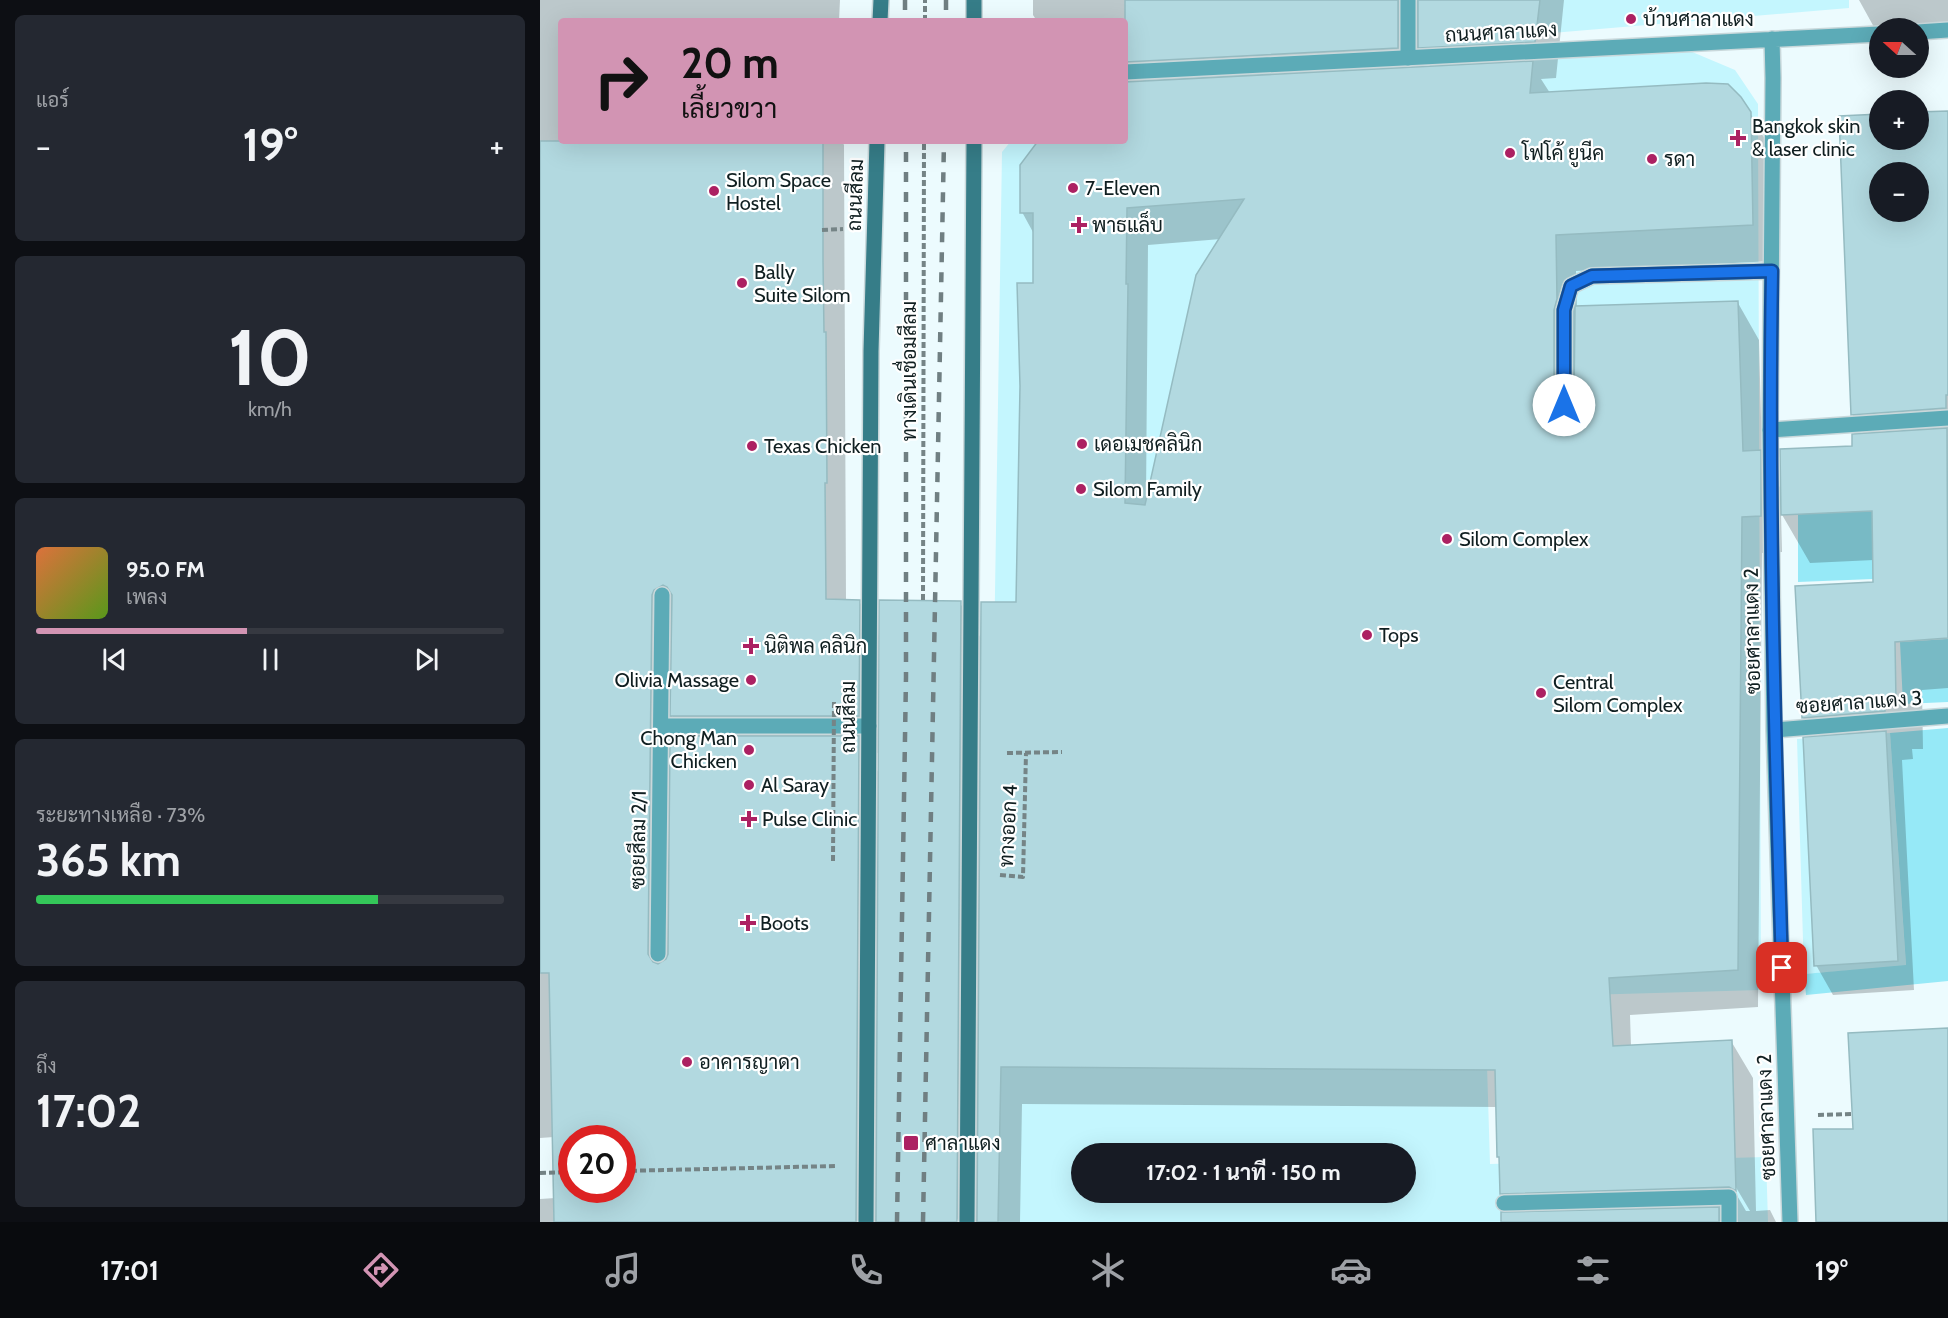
<!DOCTYPE html>
<html lang="th">
<meta charset="utf-8">
<style>
body{margin:0;font-family:Cabin,Sarabun,sans-serif;background:#242831;color:#f1f3f6;height:100vh;display:flex;flex-direction:column;font-size:22px;white-space:nowrap}
*{box-sizing:border-box;margin:0}
p{font-size:20px;color:#9ea1a6}
.icon{flex:none;width:33px;height:33px;fill:none;stroke:currentColor;stroke-width:2;stroke-linecap:round;stroke-linejoin:round}
.map{position:relative;flex:1;overflow:hidden}
.drawer{display:flex;flex-direction:column;gap:15px;padding:15px;background:#0d0f14;width:540px}
.drawer>*{flex:none}
.hud{position:absolute;left:18px;top:18px;width:570px;height:126px;border-radius:6px;box-shadow:0 6px 24px #0002;background:#d294b3;color:#111;overflow:hidden}
.needle{width:39px;rotate:291deg}
.fabs{position:absolute;left:1329px;top:18px;display:grid;gap:12px}
.fabs a{display:grid;place-items:center;width:60px;height:60px;border-radius:50%;background:#171b24;box-shadow:0 6px 24px #0002;font-size:30px}
.speed{position:absolute;left:18px;top:1125px;display:flex;gap:12px;font-size:30px;font-weight:700;text-align:center}
.speed>*{display:grid;place-content:center;width:78px;height:78px;border-radius:50%;background:#171b24;box-shadow:0 6px 24px #0002;line-height:1}
.speed .limit{border:9px solid #d22;background:#fff;color:#111}
.pin{position:absolute;display:grid;place-items:center;width:51px;height:51px;color:#fff;margin:-26px;border-radius:12px;box-shadow:0 3px 9px #0006}
.me{position:absolute;width:66px;margin:-33px;rotate:0deg;stroke-linejoin:round;filter:drop-shadow(0 0 4px #0008)}
.turn{display:flex;align-items:center;gap:21px;height:126px;padding:0 24px;font-size:27px}
.turn .icon{width:78px;height:78px;stroke-width:2.5}
.turn b{display:block;font-size:42px;line-height:51px}
.big{font-size:45px;font-weight:700;line-height:1.1}
.drawer .widget{flex:1;display:flex;flex-direction:column;justify-content:center;gap:9px;min-width:0;padding:0 21px;border-radius:9px;background:#242831}
.drawer .dial{align-items:center;gap:0}
.dial b{font-size:78px;line-height:1}
.song{display:flex;align-items:center;gap:18px}
.cover{width:72px;height:72px;border-radius:9px;background:linear-gradient(135deg,hsl(20 70% 55%),hsl(90 70% 35%))}
.played{height:6px;border-radius:3px;background:linear-gradient(90deg,#d294b3 45%,#363941 45%)}
.keys{display:flex;justify-content:space-around;direction:ltr}
.heat{display:flex;justify-content:space-between;align-items:center;font-size:33px;direction:ltr}
.charge{height:9px;border-radius:4px;background:linear-gradient(90deg,#34c759 73%,#363941 0)}
.trip{position:absolute;left:531px;top:1143px;width:345px;height:60px;border-radius:30px;background:#171b24;box-shadow:0 6px 24px #0002;font-weight:700;line-height:60px;text-align:center}
.tabs{display:flex;height:96px;justify-content:space-around;align-items:center;background:#090b0e;color:#9ea1a6}
.tabs .icon{width:42px;height:42px}
.tabs .active{color:#d294b3}
.tabs b{font-size:27px;color:#f1f3f6}
main{display:flex;flex:1;min-height:0}
.map>svg:first-child{display:block}
</style>
<main>
<section class="drawer">
<div class="widget"><p>แอร์</p>
<div class="heat"><a>−</a><b class="big">19°</b><a>+</a></div>
</div>
<div class="widget dial"><b>10</b><p>km/h</p></div>
<div class="widget">
<div class="song"><i class="cover"></i><div><b>95.0 FM</b><p>เพลง</p></div></div>
<div class="played"></div>
<div class="keys"><svg class="icon" aria-label="previous" viewBox="0 0 24 24"><path d="M18 5L8 12l10 7zM5 5v14"/></svg><svg class="icon" aria-label="pause" viewBox="0 0 24 24"><path d="M8 5v14M16 5v14"/></svg><svg class="icon" aria-label="next" viewBox="0 0 24 24"><path d="M6 5l10 7-10 7zM19 5v14"/></svg></div>
</div>
<div class="widget"><p>ระยะทางเหลือ · 73%</p><b class="big">365 km</b><div class="charge"></div></div>
<div class="widget"><p>ถึง</p><b class="big">17:02</b></div>
</section>
<div class="map">
<svg width="1408" height="1222" viewBox="0 0 1408 1222">
<rect width="100%" height="100%" fill="#ecfbfe"/>
<!-- built -->
<path fill="#c4f6fe" fill-rule="evenodd" d="M734,0h575v8l-309,26 -265,12z
M1138,46l57,24 23,34 3,886 -276,8 5,166 276,-7 2,65h-783l17,-1070 9,-11h114v-59zM542,1154h324v38h-324z
M1350,733l16,233 -102,8 -7,-235z"/>
<!-- green -->
<path fill="#96e9f7" d="M1408,506v70l-150,6v-71z
M1408,639v63l-45,2 -3,-62z
M1408,728v253l-142,14 -2,-21 102,-9 -16,-232z"/>
<!-- shadow -->
<path fill="#0003" fill-rule="evenodd" d="M0,0h300l-1,21h-278v120h281l2,4 2,456h13l22,38 79,-36 22,37 35,-36 17,-319v-51l-12,-22 18,-71h85v-120h-88l-4,-6v-15h531l-8,78 -15,1 9,14 200,20 21,37 2,111 -197,10 1,37 161,-5 21,37 3,116 20,35 72,-43 10,-13 -12,-21 28,-274h38v-26l30,-1v575l-26,2 1,59h-11l1,10 -11,1 12,230 -81,5 -17,-30 -1,-227 -12,-20 72,-135 -1,-23 -64,3 -29,-50 1,39 -20,1 -4,454 -128,8 1,31 100,-5 22,37 3,133 14,-1 6,12h-274l11,-9 -11,-19 -5,-87 -475,-3 -2,118h-61l-4,-7 1,7h-416v-23l15,-1 -1,-61 -14,1zM879,46l12,22h-12zM1340,172h38v40h-38zM681,239l-75,263 2,-257zM132,716l12,21h-12zM327,753h13v22zM32,1138h50v52h-50zM1194,1184l16,27h-4l-15,-26z
M1319,0h89v37l-30,-9h-38v10z"/>
<!-- building -->
<path fill="#b2d9e0" stroke="#95bbc1" stroke-width="1.5" fill-rule="evenodd" d="M585,0h273v48l-273,14z
M878,0h122l-5,42 -117,6z
M993,61l-3,32 176,-10 22,1 13,13 10,15 2,113 -197,10 1,64 -3,11v95l5,8 6,2 7,-5 2,-5 1,-99 163,-5 5,150 18,-1v66l-19,1 -4,453 -129,8 4,68 119,-6 4,151 -7,-4 -229,7 -1,-37h-2l-2,-87 -494,-3 -3,155h-21l4,-620h35l4,-216 -3,-103h16v-70h-13v-48l18,-24h87v-59zM704,199l-48,76 -51,230 -20,-2 3,-219h-2l1,-76z
M1408,111v284h-2v13l-95,7 -12,-299 41,-2v26h38v-28zM1340,172h38v40h-38z
M0,141h283v120l1,71h2l1,151h-2l1,116 34,1 -1,116h-189l2,-121 -5,-8 -4,-2 -9,5 -2,5 -4,359 5,8 5,2 8,-5 2,-5 2,-218h189l-3,486h-302l-5,-249h-9zM32,1138h50v52h-50z
M1407,428l1,210 -53,4 1,59h-11v10l-83,7 -7,-132 78,-4 -1,-71 -91,4 -1,-66 72,-3v-12z
M339,600l82,1 -4,621h-81z
M1346,731l12,230 -84,5 -11,-229z
M1408,1028v194h-132l-3,-93h40l-5,-96z
M1179,1207v15h-218v-10z"/>
<g fill="none" stroke-linecap="round" stroke-linejoin="round">
<!-- service casing -->
<g stroke="#c9d8db" stroke-width="18">
<path id="service" d="M868,58v-58
M1024,405v-95l7,-24 21,-10 179,-5
M1230,430l178,-12
M121,726h208
M118,954l4,-359
M964,1203l225,-6v25"/>
</g>
<!-- minor casing -->
<g stroke="#c9d8db" stroke-width="18">
<path id="minor" d="M1378,32l30,-2
M1232,39l1,39 -3,352 4,300 16,492
M585,72l755,-38
M1234,730l174,-14"/>
</g>
<!-- secondary casing -->
<g stroke="#c9d8db" stroke-width="18">
<path id="secondary" d="M434,0v21
M340,21l1,-21
M326,1222l5,-871 6,-210
M427,1222l7,-1081"/>
</g>
<!-- path -->
<path stroke="#758486" stroke-width="4" stroke-dasharray="6 3" stroke-linecap="butt" d="M385,21v-21
M282,230l21,-1
M383,600l1,-459
M467,753l55,-1
M460,875l23,2 3,-124
M1278,1115l34,-1
M82,1171l214,-5
M0,1173l32,-1"/>
<!-- service -->
<use href="#service" stroke="#5cabb7" stroke-width="15"/>
<!-- minor -->
<use href="#minor" stroke="#5cabb7" stroke-width="15"/>
<!-- secondary -->
<use href="#secondary" stroke="#367d88" stroke-width="15"/>
<!-- rail -->
<path stroke="#707f82" stroke-width="4.5" stroke-dasharray="10 10" stroke-linecap="butt" d="M365,0v21
M406,0v21
M357,1222l9,-545v-536
M383,1222l21,-1081"/>
<!-- path-bridge -->
<path stroke="#758486" stroke-width="4" stroke-dasharray="6 3" stroke-linecap="butt" d="M293,861l1,-160"/>
</g>
<g fill="none" stroke-linecap="round" stroke-linejoin="round">
<!-- route casing -->
<g stroke="#114b97" stroke-width="15">
<path id="route" d="M1024,405v-95l7,-24 21,-10 180,-5c-4,233 3,465 10,697"/>
</g>
<!-- route -->
<use href="#route" stroke="#1a73e8" stroke-width="10"/>
</g>
<!-- markers -->
<g fill="#ac2162" stroke="#fff" stroke-width="2">
<circle cx="1091" cy="19" r="6"/>
<path d="M1195 129h6v6h6v6h-6v6h-6v-6h-6v-6h6z"/>
<circle cx="970" cy="153" r="6"/>
<circle cx="1112" cy="159" r="6"/>
<circle cx="533" cy="188" r="6"/>
<circle cx="174" cy="191" r="6"/>
<path d="M536 216h6v6h6v6h-6v6h-6v-6h-6v-6h6z"/>
<circle cx="202" cy="283" r="6"/>
<circle cx="542" cy="444" r="6"/>
<circle cx="212" cy="446" r="6"/>
<circle cx="541" cy="489" r="6"/>
<circle cx="907" cy="539" r="6"/>
<circle cx="827" cy="635" r="6"/>
<path d="M208 637h6v6h6v6h-6v6h-6v-6h-6v-6h6z"/>
<circle cx="211" cy="680" r="6"/>
<circle cx="1001" cy="693" r="6"/>
<circle cx="209" cy="750" r="6"/>
<circle cx="209" cy="785" r="6"/>
<path d="M206 810h6v6h6v6h-6v6h-6v-6h-6v-6h6z"/>
<path d="M205 914h6v6h6v6h-6v6h-6v-6h-6v-6h6z"/>
<circle cx="147" cy="1062" r="6"/>
<rect x="363" y="1135" width="16" height="16" rx="3"/>
</g>
<g text-anchor="middle" dominant-baseline="central" stroke-width="4.5" stroke-linejoin="round" paint-order="stroke">
<!-- poi labels -->
<g font-size="20" fill="#101f21" stroke="#fff" text-anchor="start">
<text x="1103" y="19">บ้านศาลาแดง</text>
<text x="1212" y="126">Bangkok skin<tspan x="1212" dy="23">&amp; laser clinic</tspan></text>
<text x="982" y="153">โฟโค้ ยูนีค</text>
<text x="1124" y="159">รดา</text>
<text x="186" y="180">Silom Space<tspan x="186" dy="23">Hostel</tspan></text>
<text x="545" y="188">7-Eleven</text>
<text x="552" y="225">พาธแล็บ</text>
<text x="214" y="272">Bally<tspan x="214" dy="23">Suite Silom</tspan></text>
<text x="554" y="444">เดอเมชคลินิก</text>
<text x="224" y="446">Texas Chicken</text>
<text x="553" y="489">Silom Family</text>
<text x="919" y="539">Silom Complex</text>
<text x="839" y="635">Tops</text>
<text x="224" y="646">นิติพล คลินิก</text>
<text x="199" y="680" text-anchor="end">Olivia Massage</text>
<text x="1013" y="682">Central<tspan x="1013" dy="23">Silom Complex</tspan></text>
<text x="197" y="738" text-anchor="end">Chong Man<tspan x="197" dy="23">Chicken</tspan></text>
<text x="221" y="785">Al Saray</text>
<text x="222" y="819">Pulse Clinic</text>
<text x="220" y="923">Boots</text>
<text x="159" y="1062">อาคารญาดา</text>
<text x="385" y="1143">ศาลาแดง</text>
</g>
<!-- street labels -->
<g font-size="20" fill="#101f21" stroke="#fff">
<text transform="translate(961 32) rotate(-3)">ถนนศาลาแดง</text>
<text transform="translate(315 195) rotate(-88)">ถนนสีลม</text>
<text transform="translate(369 371) rotate(-90)">ทางเดินเชื่อมสีลม</text>
<text transform="translate(1212 631) rotate(-91)">ซอยศาลาแดง 2</text>
<text transform="translate(1319 702) rotate(-4)">ซอยศาลาแดง 3</text>
<text transform="translate(308 717) rotate(-90)">ถนนสีลม</text>
<text transform="translate(468 826) rotate(-87)">ทางออก 4</text>
<text transform="translate(98 840) rotate(-89)">ซอยสีลม 2/1</text>
<text transform="translate(1226 1117) rotate(-92)">ซอยศาลาแดง 2</text>
</g>
</g>
</svg>
<div class="fabs">
<a><svg class="needle" viewBox="-14 -14 28 28"><path d="M0-13l5 13h-10z" fill="#e53935"/><path d="M0 13l5-13h-10z" fill="#9ea1a6"/></svg></a>
<a>+</a>
<a>−</a>
</div>
<div class="speed"><div class="limit">20</div></div>
<div class="pin" style="left:1242px;top:968px;background:#d93025"><svg class="icon" aria-label="arrive" viewBox="0 0 24 24"><path d="M6 21V4h12l-3 4 3 4H6"/></svg></div>
<svg class="me" style="left:1024px;top:405px" viewBox="-20 -20 40 40"><circle r="19" fill="#fff"/><path d="M0-13L10 11 0 6-10 11z" fill="#1a73e8"/></svg>
<div class="trip">17:02 · 1 นาที · 150 m</div>
<div class="hud">
<div class="turn"><svg class="icon" aria-label="right" viewBox="0 0 24 24"><path d="M7 20v-9h11M14 6l5 5-5 5"/></svg><div><b>20 m</b>เลี้ยวขวา</div></div>
</div>
</div>
</main>
<nav class="tabs">
<b>17:01</b>
<svg class="icon active" aria-label="directions" viewBox="0 0 24 24"><path d="M12 3l9 9-9 9-9-9zM9 14v-3h6M13 9l2 2-2 2"/></svg>
<svg class="icon" aria-label="music" viewBox="0 0 24 24"><path d="M9 18V5l10-2v13"/><circle cx="6" cy="18" r="3"/><circle cx="16" cy="16" r="3"/></svg>
<svg class="icon" aria-label="phone" viewBox="0 0 24 24"><path d="M5 4h4l2 5-3 2q2 4 5 5l2-3 5 2v4C11 20 4 13 5 4z"/></svg>
<svg class="icon" aria-label="climate" viewBox="0 0 24 24"><path d="M12 3v18M4 7l16 10M4 17L20 7"/></svg>
<svg class="icon" aria-label="car" viewBox="0 0 24 24"><path d="M5 17H2v-5l4-1 3-4h7l3 4 3 1v5h-3M9 17h6M6 11h13"/><circle cx="7" cy="17" r="2"/><circle cx="17" cy="17" r="2"/></svg>
<svg class="icon" aria-label="filters" viewBox="0 0 24 24"><path d="M4 7h16M4 17h16"/><circle cx="9" cy="7" r="2"/><circle cx="15" cy="17" r="2"/></svg>
<b>19°</b>
</nav>
